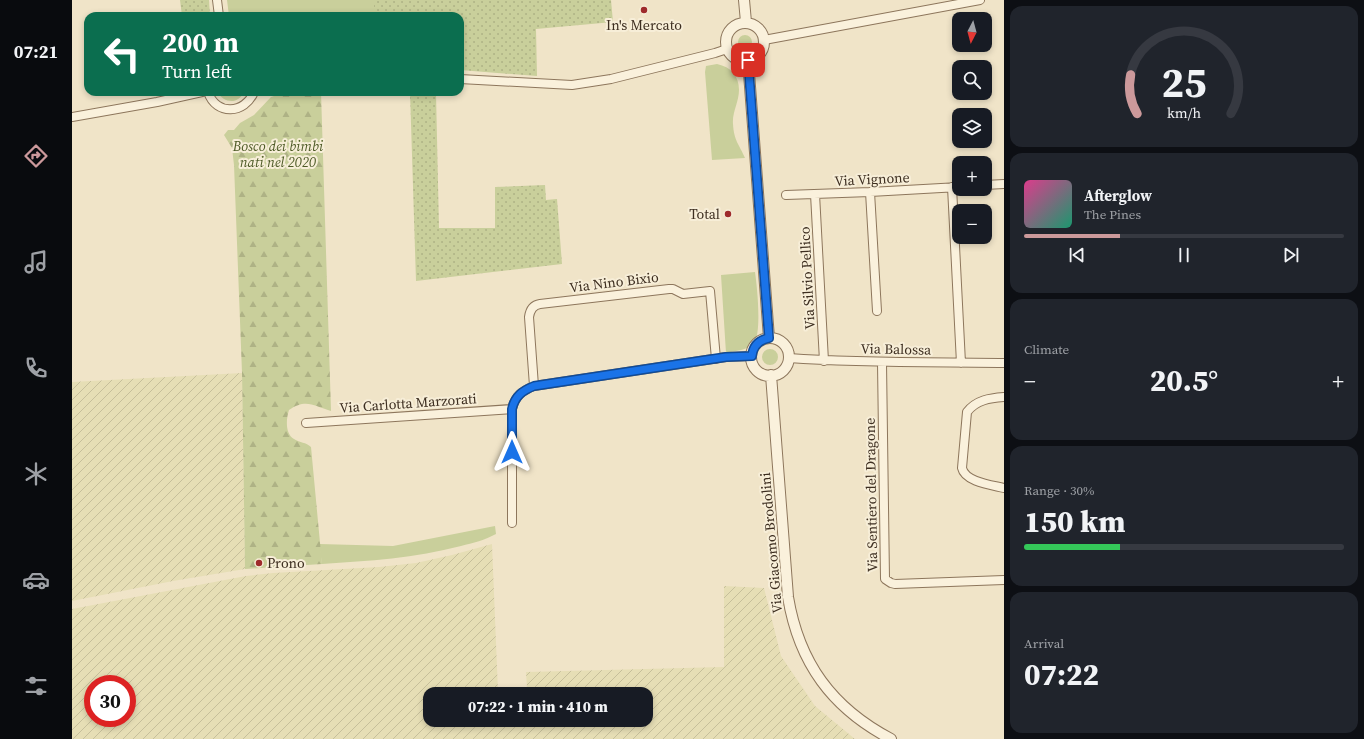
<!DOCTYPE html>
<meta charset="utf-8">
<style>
body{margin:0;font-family:"Source Serif 4",serif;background:#20242c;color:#f1f3f6;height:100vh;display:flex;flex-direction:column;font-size:15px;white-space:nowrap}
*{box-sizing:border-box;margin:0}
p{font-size:13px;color:#9ea1a6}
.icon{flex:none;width:22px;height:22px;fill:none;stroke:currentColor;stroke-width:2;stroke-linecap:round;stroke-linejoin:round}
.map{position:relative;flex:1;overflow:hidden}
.panel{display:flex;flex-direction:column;gap:6px;padding:6px;background:#0d0f14;width:360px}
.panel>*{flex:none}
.guide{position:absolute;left:12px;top:12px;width:380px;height:84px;border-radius:12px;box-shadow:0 2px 6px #0003;background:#0b6e4f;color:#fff;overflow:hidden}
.needle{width:26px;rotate:186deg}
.fabs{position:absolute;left:880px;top:12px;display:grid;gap:8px}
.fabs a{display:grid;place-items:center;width:40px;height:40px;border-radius:8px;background:#171b24;box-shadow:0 2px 6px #0003;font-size:20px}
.speed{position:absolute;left:12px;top:675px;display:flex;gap:8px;font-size:20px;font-weight:700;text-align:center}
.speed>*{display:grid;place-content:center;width:52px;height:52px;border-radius:50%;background:#171b24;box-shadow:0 2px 6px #0003;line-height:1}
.speed .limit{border:6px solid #d22;background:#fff;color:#111}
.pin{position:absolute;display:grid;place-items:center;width:34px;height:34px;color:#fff;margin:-17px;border-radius:8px;box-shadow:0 2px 6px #0006}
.me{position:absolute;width:44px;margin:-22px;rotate:0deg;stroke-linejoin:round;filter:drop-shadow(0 0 3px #0008)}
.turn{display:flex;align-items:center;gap:14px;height:84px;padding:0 12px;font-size:18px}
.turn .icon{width:52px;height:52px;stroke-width:2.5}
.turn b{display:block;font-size:28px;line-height:34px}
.big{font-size:30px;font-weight:800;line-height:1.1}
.panel .widget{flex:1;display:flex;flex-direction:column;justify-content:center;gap:6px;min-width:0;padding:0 14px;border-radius:12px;background:#20242c}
.panel .dial{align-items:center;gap:0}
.dial svg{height:104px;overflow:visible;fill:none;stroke:#363941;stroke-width:7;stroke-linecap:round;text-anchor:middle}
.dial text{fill:#f1f3f6;stroke:none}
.song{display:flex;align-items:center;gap:12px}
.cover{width:48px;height:48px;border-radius:6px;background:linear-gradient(135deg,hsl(330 70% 55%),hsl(160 70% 35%))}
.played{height:4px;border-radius:2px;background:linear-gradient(90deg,#cc999b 30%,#363941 30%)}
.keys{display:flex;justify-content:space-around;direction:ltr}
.heat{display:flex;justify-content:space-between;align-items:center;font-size:22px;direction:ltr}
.charge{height:6px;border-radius:3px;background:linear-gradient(90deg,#34c759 30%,#363941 0)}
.trip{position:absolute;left:351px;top:687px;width:230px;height:40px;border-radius:12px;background:#171b24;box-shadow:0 2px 6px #0003;font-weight:800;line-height:40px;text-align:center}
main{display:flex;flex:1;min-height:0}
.tabs{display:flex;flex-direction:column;width:72px;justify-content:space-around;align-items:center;background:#090b0e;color:#9ea1a6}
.tabs .icon{width:28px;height:28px}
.tabs .on{color:#cc999b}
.tabs b{font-size:18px;color:#f1f3f6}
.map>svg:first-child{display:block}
</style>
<main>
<nav class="tabs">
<b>07:21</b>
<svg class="icon on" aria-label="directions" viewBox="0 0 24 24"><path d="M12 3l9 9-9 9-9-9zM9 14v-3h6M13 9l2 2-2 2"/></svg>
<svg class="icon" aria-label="music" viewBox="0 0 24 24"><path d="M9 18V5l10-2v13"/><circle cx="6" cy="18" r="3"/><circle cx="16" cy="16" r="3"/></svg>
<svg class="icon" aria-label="phone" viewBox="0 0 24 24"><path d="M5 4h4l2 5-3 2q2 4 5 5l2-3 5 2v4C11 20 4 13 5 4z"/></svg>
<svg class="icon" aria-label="climate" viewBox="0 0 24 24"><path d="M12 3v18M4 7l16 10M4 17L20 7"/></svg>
<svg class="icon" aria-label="car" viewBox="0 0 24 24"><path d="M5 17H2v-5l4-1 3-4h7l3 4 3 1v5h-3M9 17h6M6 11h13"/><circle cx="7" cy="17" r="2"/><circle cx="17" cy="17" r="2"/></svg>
<svg class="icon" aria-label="filters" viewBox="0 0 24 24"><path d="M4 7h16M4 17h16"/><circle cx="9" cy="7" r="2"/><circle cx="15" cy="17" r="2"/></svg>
</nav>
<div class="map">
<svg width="932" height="739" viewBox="0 0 932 739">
<defs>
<pattern id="farmland-furrows" width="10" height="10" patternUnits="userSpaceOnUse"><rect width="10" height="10" fill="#e6deb5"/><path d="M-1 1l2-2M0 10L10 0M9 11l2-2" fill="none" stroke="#c6bf9b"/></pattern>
<pattern id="forest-firs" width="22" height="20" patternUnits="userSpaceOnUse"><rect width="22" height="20" fill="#c9cf9b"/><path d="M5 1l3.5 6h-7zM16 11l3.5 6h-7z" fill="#aeb285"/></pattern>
<pattern id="park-dots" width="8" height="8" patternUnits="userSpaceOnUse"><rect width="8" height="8" fill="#c9cf9b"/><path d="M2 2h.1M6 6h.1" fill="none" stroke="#aeb285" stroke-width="1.8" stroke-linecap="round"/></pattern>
</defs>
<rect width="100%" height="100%" fill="#f0e4c8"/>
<!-- farmland -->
<path fill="url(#farmland-furrows)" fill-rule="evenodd" d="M170,373l3,196 -72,12 -101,20v-219z
M420,544l6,148 29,-4 -1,-16 198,-5v-81l40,2 17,68 34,50 40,33h-783v-130l174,-33 27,-3 106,-6 37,-4 36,-8zM21,684h34v34h-34zM358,694h216v26h-216z"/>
<!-- grass -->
<path fill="#c9cf9b" d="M155,0h147v16h-145z
M666 42a7 7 0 1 1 14 0a7 7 0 1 1-14 0Z
M645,64c14,3 22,12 22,26 0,12 -7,22 -6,34 1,17 6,20 12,34l-33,2 -7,-88 1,-6z
M145,92h27c-6,13 -20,11 -27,0z
M683,272c2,13 7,61 -1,71 -5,7 -20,8 -28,10l-5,-78z
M690 357a8 8 0 1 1 16 0a8 8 0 1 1-16 0Z
M423,526l1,8c-11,6 -23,9 -35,12 -46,12 -92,15 -139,18l-3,-20 74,2z"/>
<!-- forest -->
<path fill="url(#forest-firs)" d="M214,92h35l10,319c-17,-5 -25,-13 -42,-1 -3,9 -4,24 5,29 6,4 12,3 17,8l11,117 -77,5 -3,-196 -8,-208 -2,-17 -8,-13 4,-5h6l6,-7 14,-8 17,-18z"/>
<!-- park -->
<path fill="url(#park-dots)" d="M108,0h29l1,16h-28z
M302,0h237l2,22 -77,7 1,47 -77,-6v-54h-86z
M338,92l26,1 3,135h56v-41l50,-2 1,15 11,-1 5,65 -146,17z"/>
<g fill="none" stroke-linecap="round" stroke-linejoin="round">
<!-- minor casing -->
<g stroke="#8d765c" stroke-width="10">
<path id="minor" d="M145,0l2,16
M692,40l216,-40
M388,79l112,6 39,-6 104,-26 12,-4
M136,92c8,24 37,22 46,0
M0,117l85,-15 45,-10
M913,185l19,-1
M880,187l9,176
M798,192l7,119
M743,194l9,167
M714,195l84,-3 89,-5
M717,358c72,5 143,4 215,5
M810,363l3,216 6,4 4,1 109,-4
M462,386l-5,-69c1,-7 4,-12 11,-13l129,-15h4l10,5 27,-3 6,68
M932,397c-14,1 -28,3 -37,15l-5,56c3,14 30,17 42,20
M234,423l206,-14
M440,523v-114c3,-13 10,-18 22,-23l192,-29 26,-1"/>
</g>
<!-- tertiary casing -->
<g stroke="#8d765c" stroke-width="12">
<path id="tertiary" d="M672,0l2,22
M654 42a19 19 0 1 1 38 0a19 19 0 1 1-38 0Z
M676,60l21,278
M679 357a19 19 0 1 1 38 0a19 19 0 1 1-38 0Z
M699,375l17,222c11,66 44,111 103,142"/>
</g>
<!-- minor -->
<use href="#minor" stroke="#faf1dc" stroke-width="8"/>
<!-- tertiary -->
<use href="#tertiary" stroke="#faf1dc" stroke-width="10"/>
</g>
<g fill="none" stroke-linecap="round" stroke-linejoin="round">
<!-- route casing -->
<g stroke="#114b97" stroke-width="10">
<path id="route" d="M440,452v-43c3,-13 10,-18 22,-23l192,-29 26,-1c1,-10 7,-16 17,-18l-21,-278"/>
</g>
<!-- route -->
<use href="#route" stroke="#1a73e8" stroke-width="7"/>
</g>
<!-- markers -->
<g fill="#9e2a2b" stroke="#f7eed8" stroke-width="1.5">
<circle cx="572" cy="10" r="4"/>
<circle cx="656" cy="214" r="4"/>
<circle cx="187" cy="563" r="4"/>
</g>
<g text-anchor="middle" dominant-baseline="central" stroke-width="4" stroke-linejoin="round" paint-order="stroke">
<!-- poi labels -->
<g font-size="14" fill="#3d2e20" stroke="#f7eed8">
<text x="572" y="25">In's Mercato</text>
<text x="648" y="214" text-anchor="end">Total</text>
<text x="195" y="563" text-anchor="start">Prono</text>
</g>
<!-- park labels -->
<g font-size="14" font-style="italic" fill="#4d5a26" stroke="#f7eed8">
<text x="206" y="146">Bosco dei bimbi<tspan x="206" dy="16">nati nel 2020</tspan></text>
</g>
<!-- street labels -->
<g font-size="14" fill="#3d2e20" stroke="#f7eed8">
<text transform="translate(800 179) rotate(-3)">Via Vignone</text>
<text transform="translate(735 278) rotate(-93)">Via Silvio Pellico</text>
<text transform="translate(542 282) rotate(-7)">Via Nino Bixio</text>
<text transform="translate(824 349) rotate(1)">Via Balossa</text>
<text transform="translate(336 403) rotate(-4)">Via Carlotta Marzorati</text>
<text transform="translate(799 495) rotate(-91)">Via Sentiero del Dragone</text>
<text transform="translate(699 543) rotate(-95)">Via Giacomo Brodolini</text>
</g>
</g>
</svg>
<div class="fabs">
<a><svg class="needle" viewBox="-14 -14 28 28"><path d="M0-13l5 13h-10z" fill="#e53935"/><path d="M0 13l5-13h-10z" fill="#9ea1a6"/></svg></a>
<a><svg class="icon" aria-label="search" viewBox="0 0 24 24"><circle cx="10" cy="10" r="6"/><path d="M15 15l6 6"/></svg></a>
<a><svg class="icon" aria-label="layers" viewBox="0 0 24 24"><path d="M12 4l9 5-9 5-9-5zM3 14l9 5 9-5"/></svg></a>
<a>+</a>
<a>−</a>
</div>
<div class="speed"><div class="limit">30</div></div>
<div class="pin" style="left:676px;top:60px;background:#d93025"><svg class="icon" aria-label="arrive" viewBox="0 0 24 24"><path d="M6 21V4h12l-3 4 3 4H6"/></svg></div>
<svg class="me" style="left:440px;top:452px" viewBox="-20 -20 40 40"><path d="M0-17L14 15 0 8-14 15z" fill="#1a73e8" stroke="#fff" stroke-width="4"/></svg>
<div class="trip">07:22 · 1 min · 410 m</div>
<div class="guide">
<div class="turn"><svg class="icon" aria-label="left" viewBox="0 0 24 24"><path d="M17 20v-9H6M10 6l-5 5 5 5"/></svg><div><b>200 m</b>Turn left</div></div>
</div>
</div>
<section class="panel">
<div class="widget dial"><svg viewBox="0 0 100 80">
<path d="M14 69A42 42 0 1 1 86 69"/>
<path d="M14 69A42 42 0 0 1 9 39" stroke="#cc999b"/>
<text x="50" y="56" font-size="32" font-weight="700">25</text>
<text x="50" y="72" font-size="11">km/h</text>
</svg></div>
<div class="widget">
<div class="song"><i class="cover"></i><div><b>Afterglow</b><p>The Pines</p></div></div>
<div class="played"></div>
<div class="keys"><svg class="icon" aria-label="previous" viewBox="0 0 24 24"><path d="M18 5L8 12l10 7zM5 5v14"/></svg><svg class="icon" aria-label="pause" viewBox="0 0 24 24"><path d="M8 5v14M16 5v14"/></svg><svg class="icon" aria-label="next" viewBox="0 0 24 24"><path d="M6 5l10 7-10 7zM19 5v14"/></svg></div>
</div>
<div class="widget"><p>Climate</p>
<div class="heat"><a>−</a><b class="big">20.5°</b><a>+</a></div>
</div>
<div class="widget"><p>Range · 30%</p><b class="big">150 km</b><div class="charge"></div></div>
<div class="widget"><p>Arrival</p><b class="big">07:22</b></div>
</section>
</main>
